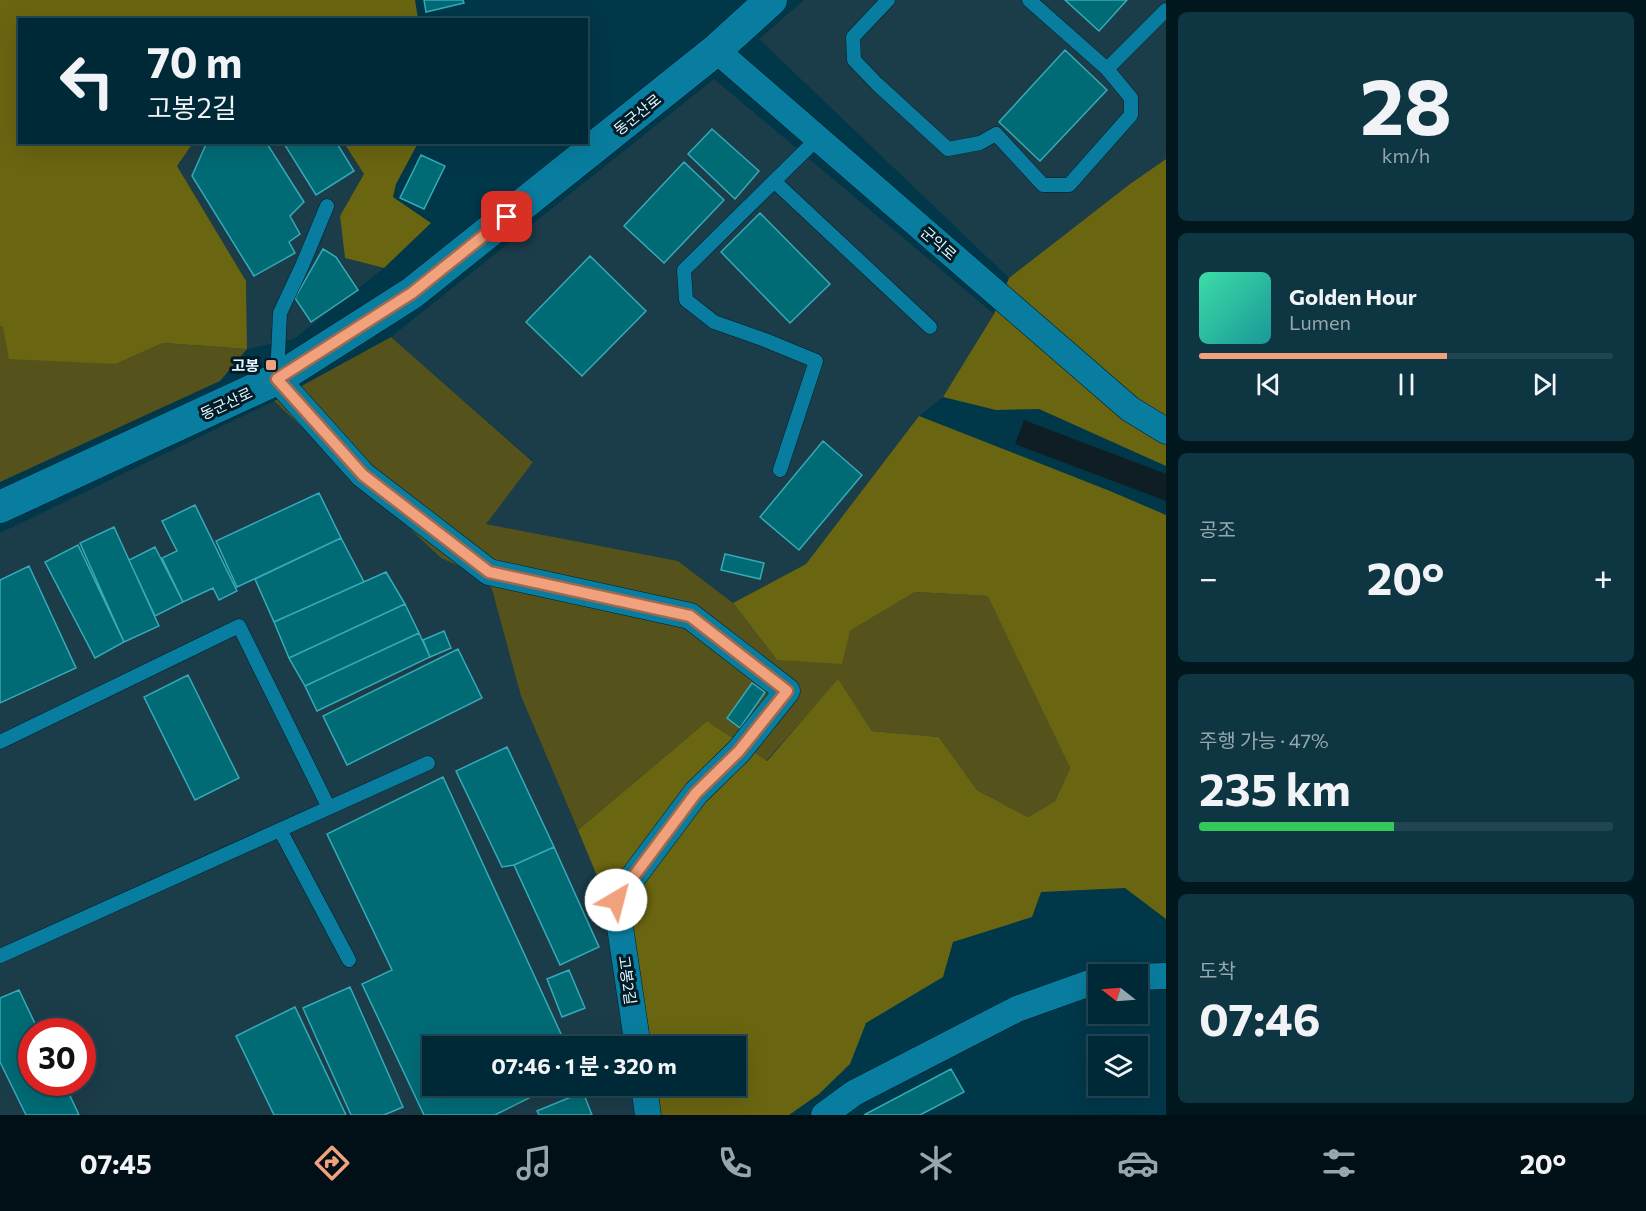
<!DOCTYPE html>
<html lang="ko">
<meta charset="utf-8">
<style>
body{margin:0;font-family:Commissioner,"Noto Sans KR",sans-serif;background:#0e3542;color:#f1f3f6;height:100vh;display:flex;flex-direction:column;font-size:22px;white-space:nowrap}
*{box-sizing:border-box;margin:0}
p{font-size:20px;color:#95a6ad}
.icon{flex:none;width:33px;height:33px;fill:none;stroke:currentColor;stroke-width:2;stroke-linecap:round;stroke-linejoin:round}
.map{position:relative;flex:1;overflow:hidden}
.panel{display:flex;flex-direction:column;gap:12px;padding:12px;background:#00171e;width:480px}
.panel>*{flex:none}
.hud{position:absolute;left:18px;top:18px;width:570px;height:126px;border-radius:0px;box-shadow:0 6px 24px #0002,0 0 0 2px #224552;background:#002937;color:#f1f3f6;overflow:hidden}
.needle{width:39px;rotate:287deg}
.tools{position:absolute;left:1088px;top:964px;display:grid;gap:12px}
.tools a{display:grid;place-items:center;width:60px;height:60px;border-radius:0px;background:#002937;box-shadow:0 6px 24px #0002,0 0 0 2px #224552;font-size:30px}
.speed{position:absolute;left:18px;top:1018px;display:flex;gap:12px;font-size:30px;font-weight:700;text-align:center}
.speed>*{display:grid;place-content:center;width:78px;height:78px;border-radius:50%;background:#002937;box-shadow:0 6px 24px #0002,0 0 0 2px #224552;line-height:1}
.speed .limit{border:9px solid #d22;background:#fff;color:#111}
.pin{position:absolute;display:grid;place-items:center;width:51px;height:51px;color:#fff;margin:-26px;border-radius:12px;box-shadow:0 3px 9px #0006}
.me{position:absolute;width:66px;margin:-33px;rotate:37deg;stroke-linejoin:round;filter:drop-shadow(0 0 4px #0008)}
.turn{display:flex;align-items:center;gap:21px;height:126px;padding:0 30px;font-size:27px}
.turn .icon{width:78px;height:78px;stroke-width:2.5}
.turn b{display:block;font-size:42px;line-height:51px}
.big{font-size:45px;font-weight:700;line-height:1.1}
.panel .card{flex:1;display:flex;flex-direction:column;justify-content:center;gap:9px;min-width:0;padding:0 21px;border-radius:9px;background:#0e3542}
.panel .dial{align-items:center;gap:0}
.dial b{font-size:78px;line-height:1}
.song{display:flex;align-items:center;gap:18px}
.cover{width:72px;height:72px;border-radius:9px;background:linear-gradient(135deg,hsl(160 70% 55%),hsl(180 70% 35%))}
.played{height:6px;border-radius:3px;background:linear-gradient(90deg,#f1a17c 60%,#224552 60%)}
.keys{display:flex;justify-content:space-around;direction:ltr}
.heat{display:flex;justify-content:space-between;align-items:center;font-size:33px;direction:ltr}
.charge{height:9px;border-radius:4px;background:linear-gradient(90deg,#34c759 47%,#224552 0)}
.trip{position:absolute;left:422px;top:1036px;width:324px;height:60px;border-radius:0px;background:#002937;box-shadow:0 6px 24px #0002,0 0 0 2px #224552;font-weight:700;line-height:60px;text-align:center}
.dock{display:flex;height:96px;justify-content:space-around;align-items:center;background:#001016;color:#95a6ad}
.dock .icon{width:42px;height:42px}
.dock .current{color:#f1a17c}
.dock b{font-size:27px;color:#f1f3f6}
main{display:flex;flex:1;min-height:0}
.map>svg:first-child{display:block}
</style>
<main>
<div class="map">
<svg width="1166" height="1115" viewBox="0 0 1166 1115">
<rect width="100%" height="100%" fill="#003749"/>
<!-- built -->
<path fill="#1b3c49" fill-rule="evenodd" d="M804,0h362v159l-36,25 -121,94 -250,-239z
M714,79l280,235 -51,83 -24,19 -113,148 -73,39 -55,-42 -193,-37 48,-63 -142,-124z
M193,143h151l20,31 -24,42 5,42 39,10 -90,71 -47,10 -1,-68 -69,-115z
M274,401l167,157 46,21 122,326 20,142h-197v39h202l4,29h-638v-582zM32,1032h50v51h-50z"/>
<!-- green -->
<path fill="#55521c" d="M0,326l116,38 47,-21 84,6 -27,32 -220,101z
M391,337l142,125 -47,62 192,37 55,42 44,57 73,-29 65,-39 74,4 81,172 -15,33 -27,16 -51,-27 -38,-53 -67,-6 -34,-51 -72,81 -59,-40 -129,109 -57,-134 -28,-103 -6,-14 -46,-21 -167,-157z"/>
<!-- forest -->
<path fill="#6a6511" d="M0,0h415l3,19 -398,1v122l173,1 -16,23 69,115 1,68 -84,-6 -47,21 -107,-5 -6,-32 -3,-1z
M344,143h74l-22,41 -3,13 38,26 -47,45 -39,-10 -5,-42 24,-42z
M1166,159v307l-127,-57 -43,1 -53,-13 51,-83 15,-36 121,-94z
M919,416l191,75 56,24v404l-41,-31 -84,4 -9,25 -79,25 -10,35 -77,46 -16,41 -31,30 -30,21h-151l-4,-29h101v-39h-106l-20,-142 -31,-75 129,-109 60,40 71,-82 34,52 67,6 38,53 51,27 27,-16 15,-33 -82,-172 -73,-4 -65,39 -8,33 -65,-4 -44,-57 73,-39z"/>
<!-- water -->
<path fill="#0e1e24" d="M1024,420l142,54v27l-151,-57z"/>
<!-- building -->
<path fill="#006b75" stroke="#35abb9" stroke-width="1.5" d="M424,0h39l1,3 -38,9z
M1065,0h62l-28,31z
M1065,50l42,40 -67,71 -41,-39z
M712,129l47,42 -24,28 -47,-45z
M207,142h59l38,60 -14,14 10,18 -11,8 6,11 -41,23 -62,-100z
M283,142h53l18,29 -38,24z
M421,155l24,11 -21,43 -24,-11z
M684,162l40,38 -60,63 -40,-37z
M760,213l70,71 -40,39 -69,-71z
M323,249l13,8 22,33 -47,32 -16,-24z
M590,256l56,55 -64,65 -56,-54z
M823,441l39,34 -63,75 -39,-33z
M319,493l22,45 -104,49 -21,-46z
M195,505l42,86 -18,9 -6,-12 -30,14 -21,-44 15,-7 -15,-30z
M114,527l45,99 -35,16 -44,-99z
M341,538l23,44 -90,40 -19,-43z
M78,545l46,97 -29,16 -50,-96z
M155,547l28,55 -28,14 -26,-56z
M725,554l39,9 -4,16 -39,-9z
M29,566l47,102 -76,35v-123z
M386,572l19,32 -116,54 -15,-36z
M405,604l14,29 -114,53 -16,-28z
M444,631l7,17 -21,9 -7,-17z
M419,633l11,24 -113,54 -12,-25z
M458,649l24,49 -135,67 -24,-49z
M188,675l51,103 -44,22 -51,-103z
M752,683l13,9 -25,36 -13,-10z
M507,747l47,100 -40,18 -12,2 -46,-96z
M443,777l124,270h-135v39h121l-58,29h-71l-62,-131 30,-14 -65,-136z
M554,847l45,100 -39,18 -46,-100z
M569,970l16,38 -23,9 -15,-38z
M350,987l53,120 -19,8h-33l-48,-107z
M19,990l20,42h-7v51h32l15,32h-53l-26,-53v-64z
M295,1007l51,108h-72l-38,-79z
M951,1069l13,23 -44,23h-56z
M583,1092l9,23h-53l-2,-4z"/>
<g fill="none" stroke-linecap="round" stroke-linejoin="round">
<!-- service casing -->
<g stroke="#001c27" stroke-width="15">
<path id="service" d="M888,0l-35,37 1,23 23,24 71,65 32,-6 16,-9 47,51h26l62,-70v-17l-24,-29 -78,-69
M1107,69l59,-59
M774,181l156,146
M277,377l3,-64 22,-47 25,-60
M780,470l36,-109 -51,-21 -51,-18 -28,-22 -2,-30 134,-132
M0,742l239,-116 90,182
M280,830l69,130
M0,956l428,-193"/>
</g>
<!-- minor casing -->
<g stroke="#001c27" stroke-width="27">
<path id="minor" d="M716,50l414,359 36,22
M277,379l86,96 126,97 201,44 97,75 -48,60 -43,42 -80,107 22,147
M1137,977l29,-1
M644,1086l4,29
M824,1115l30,-22 163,-84 81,-29"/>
</g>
<!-- tertiary casing -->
<g stroke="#001c27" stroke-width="33">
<path id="tertiary" d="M0,507l277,-128 135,-86 304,-243 55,-50"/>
</g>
<!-- service -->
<use href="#service" stroke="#097d9f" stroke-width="14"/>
<!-- minor -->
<use href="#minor" stroke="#097d9f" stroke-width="26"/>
<!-- tertiary -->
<use href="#tertiary" stroke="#097d9f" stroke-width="32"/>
</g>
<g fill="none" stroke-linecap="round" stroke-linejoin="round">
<!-- route casing -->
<g stroke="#9d6951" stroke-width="15">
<path id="route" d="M507,217l-95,76 -135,86 86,96 126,97 201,44 97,75 -48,60 -43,42 -80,107"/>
</g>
<!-- route -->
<use href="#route" stroke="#f1a17c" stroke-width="10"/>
</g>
<!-- markers -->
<rect fill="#f1a17c" stroke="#001c27" stroke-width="2" x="265" y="359" width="12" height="12" rx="3"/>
<g text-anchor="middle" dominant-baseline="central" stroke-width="6" stroke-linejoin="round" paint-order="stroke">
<!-- street labels -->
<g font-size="15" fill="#e6f7ff" stroke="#001c27">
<text transform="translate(637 114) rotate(-39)">동군산로</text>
<text transform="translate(939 243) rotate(41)">군익로</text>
<text transform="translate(226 403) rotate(-25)">동군산로</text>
<text transform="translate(628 980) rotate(82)">고봉2길</text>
</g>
<!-- poi labels -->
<g font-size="15" font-weight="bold" fill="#e6f7ff" stroke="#001c27" text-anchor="end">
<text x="259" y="365">고봉</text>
</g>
</g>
</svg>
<div class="tools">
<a><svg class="needle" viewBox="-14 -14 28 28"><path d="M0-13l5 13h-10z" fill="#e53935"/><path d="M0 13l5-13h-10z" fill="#95a6ad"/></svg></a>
<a><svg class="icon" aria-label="layers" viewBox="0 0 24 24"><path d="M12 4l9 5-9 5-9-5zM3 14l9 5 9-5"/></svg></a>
</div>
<div class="speed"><div class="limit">30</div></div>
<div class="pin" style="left:507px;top:217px;background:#d93025"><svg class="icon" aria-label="arrive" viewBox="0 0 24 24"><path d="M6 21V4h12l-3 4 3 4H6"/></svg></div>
<svg class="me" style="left:616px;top:900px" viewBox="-20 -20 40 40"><circle r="19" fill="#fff"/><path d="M0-13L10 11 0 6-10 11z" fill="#f1a17c"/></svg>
<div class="trip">07:46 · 1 분 · 320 m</div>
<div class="hud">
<div class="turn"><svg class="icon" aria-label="left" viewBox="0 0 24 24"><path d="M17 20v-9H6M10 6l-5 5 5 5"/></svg><div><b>70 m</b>고봉2길</div></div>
</div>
</div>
<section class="panel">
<div class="card dial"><b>28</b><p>km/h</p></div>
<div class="card">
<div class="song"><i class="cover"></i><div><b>Golden Hour</b><p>Lumen</p></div></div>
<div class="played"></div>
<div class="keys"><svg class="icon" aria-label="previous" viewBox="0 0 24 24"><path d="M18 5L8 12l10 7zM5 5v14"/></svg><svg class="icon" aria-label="pause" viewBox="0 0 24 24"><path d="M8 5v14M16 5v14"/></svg><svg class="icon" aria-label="next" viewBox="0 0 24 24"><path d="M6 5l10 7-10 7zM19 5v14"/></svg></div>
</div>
<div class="card"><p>공조</p>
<div class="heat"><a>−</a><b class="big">20°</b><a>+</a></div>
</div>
<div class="card"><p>주행 가능 · 47%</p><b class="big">235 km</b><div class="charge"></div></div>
<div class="card"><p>도착</p><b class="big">07:46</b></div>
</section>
</main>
<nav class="dock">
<b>07:45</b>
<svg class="icon current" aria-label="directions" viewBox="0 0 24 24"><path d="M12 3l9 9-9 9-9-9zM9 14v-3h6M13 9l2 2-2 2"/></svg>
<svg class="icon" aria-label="music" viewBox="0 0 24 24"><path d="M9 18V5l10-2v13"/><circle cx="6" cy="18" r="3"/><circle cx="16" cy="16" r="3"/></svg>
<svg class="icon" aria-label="phone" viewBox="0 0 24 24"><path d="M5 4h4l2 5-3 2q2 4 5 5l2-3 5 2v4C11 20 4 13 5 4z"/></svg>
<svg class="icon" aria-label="climate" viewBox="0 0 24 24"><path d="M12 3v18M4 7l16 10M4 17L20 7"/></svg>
<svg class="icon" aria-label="car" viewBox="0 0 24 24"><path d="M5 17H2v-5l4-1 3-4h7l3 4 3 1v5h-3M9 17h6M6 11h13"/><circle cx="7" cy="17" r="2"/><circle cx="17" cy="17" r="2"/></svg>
<svg class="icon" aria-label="filters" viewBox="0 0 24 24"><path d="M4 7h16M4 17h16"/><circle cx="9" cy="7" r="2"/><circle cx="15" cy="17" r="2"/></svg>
<b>20°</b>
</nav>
